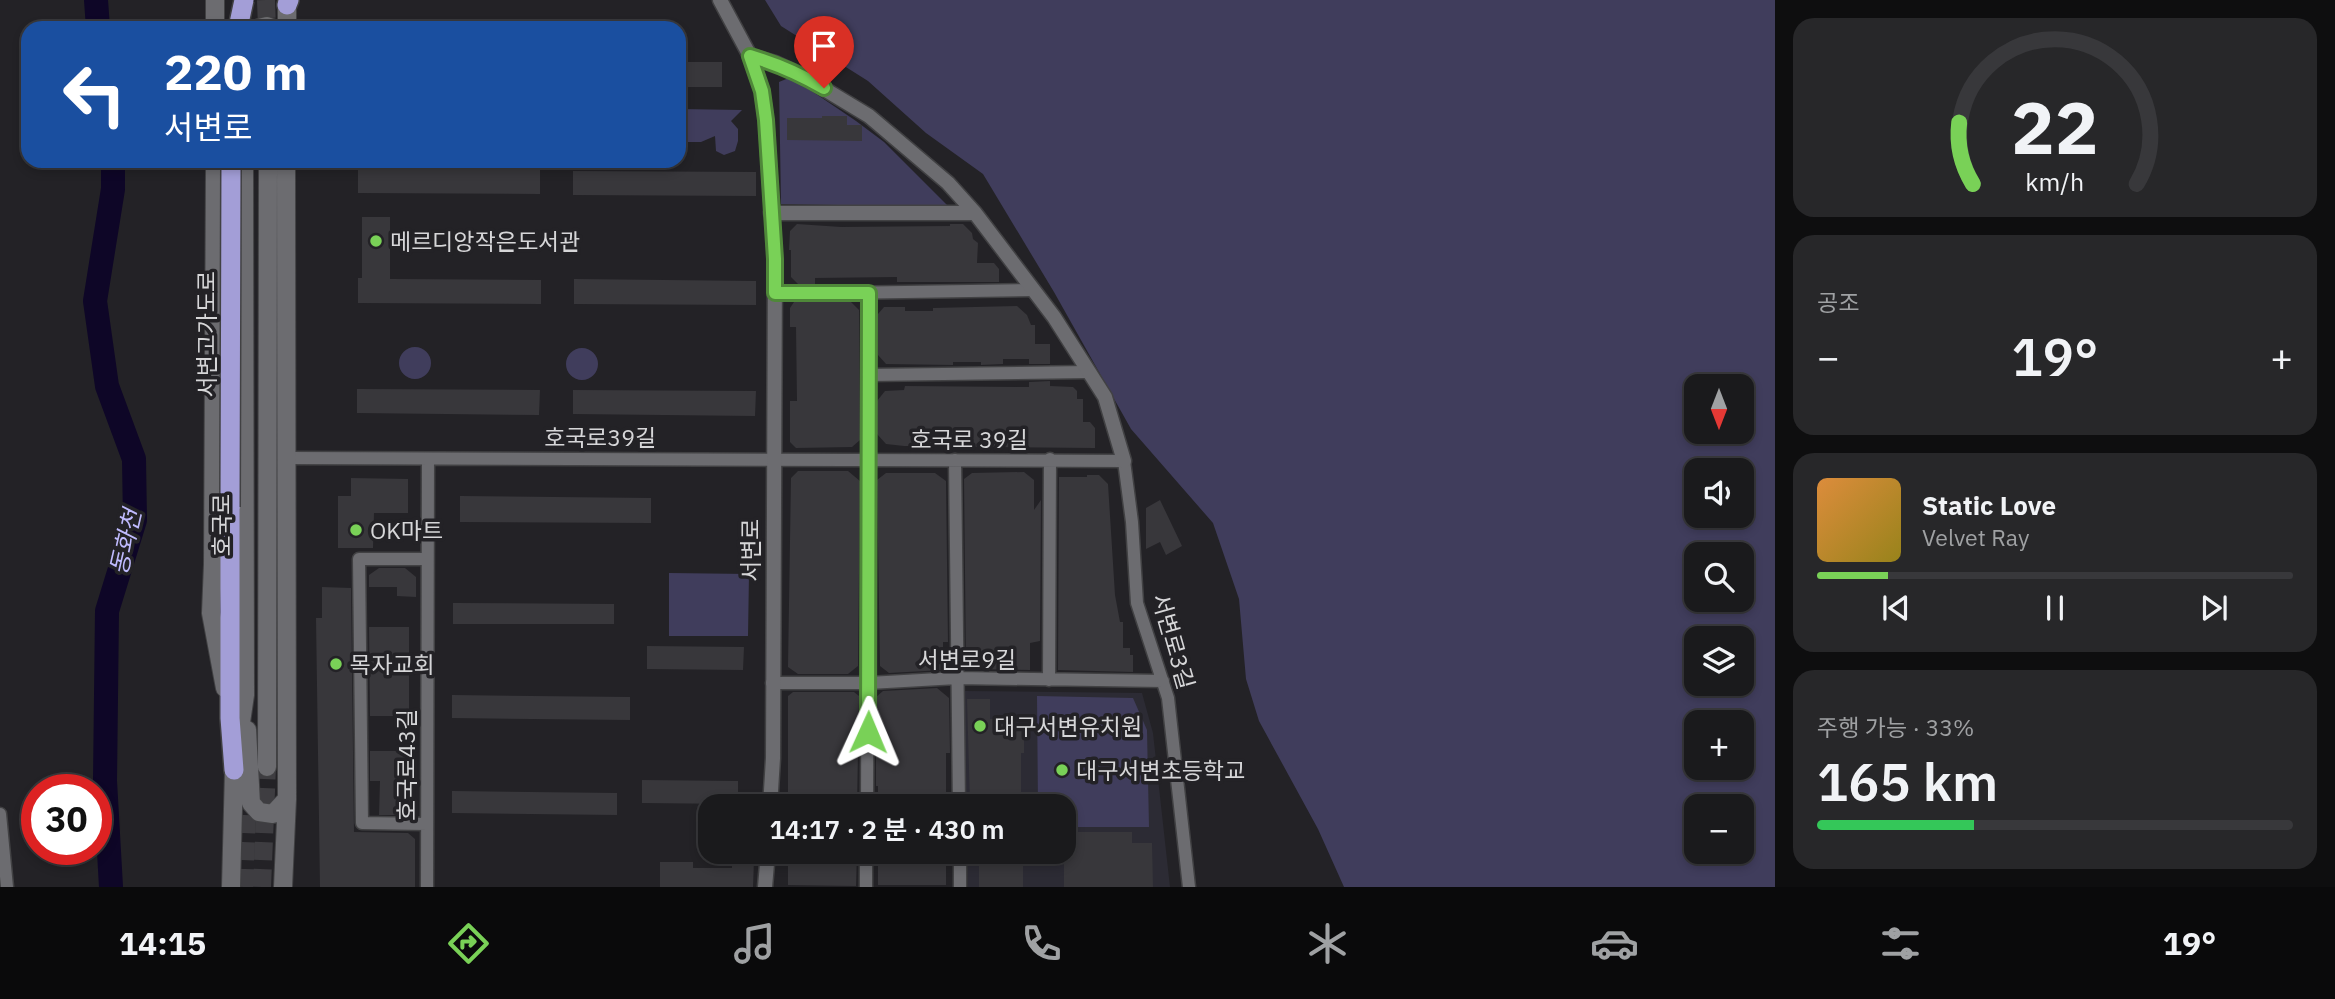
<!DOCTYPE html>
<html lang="ko">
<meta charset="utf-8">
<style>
body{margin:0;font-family:"IBM Plex Sans","Noto Sans KR",sans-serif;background:#272729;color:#f1f3f6;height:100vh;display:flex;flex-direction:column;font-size:26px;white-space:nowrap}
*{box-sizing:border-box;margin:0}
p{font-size:23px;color:#9fa1a3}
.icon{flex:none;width:38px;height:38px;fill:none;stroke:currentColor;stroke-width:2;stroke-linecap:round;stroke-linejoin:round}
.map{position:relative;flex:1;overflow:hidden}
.sheet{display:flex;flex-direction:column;gap:18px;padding:18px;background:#0e0e0f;width:560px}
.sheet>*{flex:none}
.banner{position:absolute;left:21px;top:21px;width:665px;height:147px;border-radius:21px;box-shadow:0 4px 10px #0003,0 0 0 2px #38383b;background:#1a4fa0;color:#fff;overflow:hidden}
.needle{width:46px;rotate:180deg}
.fabs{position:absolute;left:1684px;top:374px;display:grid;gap:14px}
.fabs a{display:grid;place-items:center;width:70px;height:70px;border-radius:14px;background:#1a1a1c;box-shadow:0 4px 10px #0003,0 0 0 2px #38383b;font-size:35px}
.speed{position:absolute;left:21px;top:774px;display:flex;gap:14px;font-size:35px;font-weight:700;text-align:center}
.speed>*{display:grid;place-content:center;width:91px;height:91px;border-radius:50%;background:#1a1a1c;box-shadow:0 4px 10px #0003,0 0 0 2px #38383b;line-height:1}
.speed .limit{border:10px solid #d22;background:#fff;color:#111}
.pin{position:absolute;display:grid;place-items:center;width:60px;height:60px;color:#fff;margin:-72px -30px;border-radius:50% 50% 50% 0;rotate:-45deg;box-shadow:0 0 7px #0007}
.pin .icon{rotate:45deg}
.me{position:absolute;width:77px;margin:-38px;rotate:1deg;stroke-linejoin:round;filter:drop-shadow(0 0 5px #0008)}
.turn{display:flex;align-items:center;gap:24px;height:147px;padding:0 28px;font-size:32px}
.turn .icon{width:91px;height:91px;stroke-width:2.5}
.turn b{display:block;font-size:49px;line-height:60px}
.big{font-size:52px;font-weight:600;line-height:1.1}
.sheet .card{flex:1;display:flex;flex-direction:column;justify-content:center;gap:10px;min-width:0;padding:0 24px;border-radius:21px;background:#272729}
.sheet .dial{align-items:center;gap:0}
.dial svg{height:182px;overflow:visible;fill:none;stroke:#38383b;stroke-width:7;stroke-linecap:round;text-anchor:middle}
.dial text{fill:#f1f3f6;stroke:none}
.song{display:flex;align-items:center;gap:21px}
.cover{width:84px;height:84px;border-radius:10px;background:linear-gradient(135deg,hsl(30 70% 55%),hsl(50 70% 35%))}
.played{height:7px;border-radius:4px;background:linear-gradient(90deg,#79d157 15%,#38383b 15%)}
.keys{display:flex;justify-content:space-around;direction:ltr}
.heat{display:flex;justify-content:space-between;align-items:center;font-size:38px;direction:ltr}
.charge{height:10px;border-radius:5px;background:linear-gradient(90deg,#34c759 33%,#38383b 0)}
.trip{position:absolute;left:698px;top:794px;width:378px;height:70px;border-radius:21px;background:#1a1a1c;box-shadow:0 4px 10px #0003,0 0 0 2px #38383b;font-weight:600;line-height:70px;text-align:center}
.menu{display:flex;height:112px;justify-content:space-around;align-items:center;background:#0a0a0b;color:#9fa1a3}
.menu .icon{width:49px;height:49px}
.menu .selected{color:#79d157}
.menu b{font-size:32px;color:#f1f3f6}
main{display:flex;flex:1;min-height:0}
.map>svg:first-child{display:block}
</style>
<main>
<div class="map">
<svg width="1775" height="887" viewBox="0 0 1775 887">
<rect width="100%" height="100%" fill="#232226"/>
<!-- built -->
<path fill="#2c2b34" d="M964,691l178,2 11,40 17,154h-202l-1,-35h97v-45h-98z"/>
<!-- green -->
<path fill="#403d5c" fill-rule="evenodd" d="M765,0h1010v887h-431l-26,-58 -59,-108 -13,-42 -7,-80 -26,-76 -82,-94 -77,-137 -71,-118 -57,-41 -58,-52 -87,-55zM1696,387h45v45h-45zM1696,471h45v45h-45zM1696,555h45v45h-45zM1696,639h45v45h-45zM1696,723h45v45h-45zM1696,807h45v45h-45z
M791,77l65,44 28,21 65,65 -168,-3 -2,-122z
M679,109l63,1 -11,11 7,8v12l-3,10 -11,4 -8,-4 -1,-15 -14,6h-22z
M399 363a16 16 0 1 1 32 0a16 16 0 1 1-32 0Z
M566 364a16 16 0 1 1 32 0a16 16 0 1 1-32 0Z
M669,573l80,1 -1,62h-79z
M1037,696l96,2 14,32 2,97h-85v-20h-26z"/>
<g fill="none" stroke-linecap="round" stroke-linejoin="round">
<!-- river -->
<path stroke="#0e0627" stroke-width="24" d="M96,0l2,28
M111,887l-6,-106 2,-170 28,-91 -1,-61 -27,-73 -12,-85 18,-112v-28"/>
</g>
<!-- building -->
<path fill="#38373b" d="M679,62h43v25h-43z
M822,116h25v9h15v16l-75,-1v-22h35z
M358,168l182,1v25l-182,-1z
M573,171l183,1v24l-183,-1z
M362,217h28v62l151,1v24l-183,-1v-25h4z
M797,224l44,3 109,-1v-2h13l9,9 1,6 5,4 -1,20h17l5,6v13h-102v-5l-82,1v7h-16l-8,-8v-27h-2l1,-19z
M574,279l182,2v24l-182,-1z
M794,302h57l8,8 1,130 -8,7 -56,1 -6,-6v-41h7l-1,-74h-6v-19z
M1017,306l10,9 4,10h4v19h15v20h-21v-5h-26v5l-22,1v-3h-28v3l-67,-1 -8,-9v-41l6,-7h21v4h28v-3z
M1050,381v5l23,1 4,4v8h6v23h7l5,6v20l-191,-2 -18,-2 -9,-10v-33l8,-10 19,-1 1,-4 124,1v-5z
M357,389l183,1 -1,25 -182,-2z
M573,390l183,1 -1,25 -182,-2z
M798,471h50l12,10 -2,185 -10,8h-50l-10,-7 3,-189z
M1024,472l10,8v30l7,-10 -1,141 -10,2v27l-60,-1 -4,-2 -2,-188 8,-6z
M886,473h49l11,8 2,161h-5v28l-54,3 -9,-7 -3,-186z
M1087,475h12l9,9 7,111 5,27h3v26h7v7h3v17l-75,-2 1,-193h28z
M351,478l57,1v34h-34l-1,35h-35v-52h13z
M460,496l191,2v25l-191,-1z
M1160,500l22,46 -16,9 -6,-13 -14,7v-41z
M379,568h26l11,9v20l-19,-1v-9h-28v-12z
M322,587l29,1 3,244 54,1 7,6v48h-95l-4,-269h6z
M453,603l161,1v20h-161z
M369,627h40v89h-39z
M647,646l97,1 -1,23 -96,-1z
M937,688l12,10 1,55h-4v54h-68v-21h-2v-89l7,-6z
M793,692h61l5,4 -2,111h-69v-111z
M452,695l178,2v23l-178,-2z
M967,699h23v20h6v5h28v29h-3v51h-17v3l-34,-3z
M370,751h40l2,56 -8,8h-25l1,-34h-10z
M642,780l96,1v23l-96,-1z
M452,791l165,2v22l-165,-2z
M1064,832h68v11h20l1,44h-89z
M788,852h69l-1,34 -68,-1z
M878,852h68v33h-68z
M979,852h44v35h-44z
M732,860h22l-1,27h-93v-25h33v6h39z"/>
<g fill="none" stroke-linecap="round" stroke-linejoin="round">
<!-- secondary-tunnel -->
<path stroke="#3e3d41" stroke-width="18" stroke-dasharray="18 9" stroke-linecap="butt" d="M266,0l1,28
M244,887l4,-100
M262,887l5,-120"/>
<!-- minor casing -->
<g stroke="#414143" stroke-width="15">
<path id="minor" d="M775,294l259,-4
M869,375l219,-3
M286,458l838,3 8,61 5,81 31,95 21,189
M955,460l4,347
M1049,680l1,-221
M772,683h97l88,-5 206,3
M867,807l2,-514
M0,814l7,73
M427,824l-65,-1 -3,-264h68
M960,852v35
M427,887l1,-428
M866,887v-35"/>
</g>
<!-- tertiary casing -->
<g stroke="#414143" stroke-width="17">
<path id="tertiary" d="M720,0l30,56 12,35 4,29 9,139 -2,499 -3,49
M750,56l25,7 26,12 68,41 79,67 27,30 79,104 51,80 19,64
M771,213h204
M765,887l3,-35"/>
</g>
<!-- secondary casing -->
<g stroke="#414143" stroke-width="20">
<path id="secondary" d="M215,0v28
M287,0v28
M259,28l8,-2 5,2
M215,161l-2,403 -2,49 14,75
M247,730l4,73 8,9 14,2 14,-15
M267,767l1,-606
M231,887l3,-117 11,-75 -1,-534
M283,887l4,-88 -1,-638"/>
</g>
<!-- trunk casing -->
<g stroke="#414143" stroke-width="22">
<path id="trunk" d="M287,5l2,-5
M230,507v211l4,52"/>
</g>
<!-- minor -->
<use href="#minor" stroke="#6c6c70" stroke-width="12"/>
<!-- tertiary -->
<use href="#tertiary" stroke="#6c6c70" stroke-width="14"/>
<!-- secondary -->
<use href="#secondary" stroke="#6c6c70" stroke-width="18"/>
<!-- trunk -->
<use href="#trunk" stroke="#a39ed7" stroke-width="19"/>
<!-- trunk-bridge casing -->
<g stroke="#414143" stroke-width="22" stroke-linecap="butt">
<path id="trunk-bridge" d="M238,28l6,-28
M230,507l1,-346"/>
</g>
<!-- trunk-bridge -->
<use href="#trunk-bridge" stroke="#a39ed7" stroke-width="19"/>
</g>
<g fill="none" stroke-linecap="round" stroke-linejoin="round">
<!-- route casing -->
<g stroke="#4f8839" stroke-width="18">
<path id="route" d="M824,88c-24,-14 -47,-24 -74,-32l12,35 4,29 9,139v34h94l-1,439"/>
</g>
<!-- route -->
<use href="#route" stroke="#79d157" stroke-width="12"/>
</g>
<!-- markers -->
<g fill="#79d157" stroke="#232226" stroke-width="2.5">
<circle cx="376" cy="241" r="7"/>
<circle cx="356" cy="530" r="7"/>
<circle cx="336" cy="664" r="7"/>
<circle cx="980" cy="726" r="7"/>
<circle cx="1062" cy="770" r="7"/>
</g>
<g text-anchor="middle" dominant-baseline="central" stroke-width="7" stroke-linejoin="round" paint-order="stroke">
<!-- poi labels -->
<g font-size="23" fill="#d6d6d8" stroke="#232226" text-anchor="start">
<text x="390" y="241">메르디앙작은도서관</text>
<text x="370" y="530">OK마트</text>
<text x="350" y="664">목자교회</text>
<text x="994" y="726">대구서변유치원</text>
<text x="1076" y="770">대구서변초등학교</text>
</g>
<!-- street labels -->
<g font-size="23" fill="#d6d6d8" stroke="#232226">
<text transform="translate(206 334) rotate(-90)">서변고가도로</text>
<text x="600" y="437">호국로39길</text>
<text x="969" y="439">호국로 39길</text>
<text transform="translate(221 525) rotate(-90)">호국로</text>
<text transform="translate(750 550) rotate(-90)">서변로</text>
<text transform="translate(1174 641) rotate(74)">서변로3길</text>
<text x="967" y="659">서변로9길</text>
<text transform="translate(406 765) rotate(-90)">호국로43길</text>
</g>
<!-- water labels -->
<g font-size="24" font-style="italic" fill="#bfbafd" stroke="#232226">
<text transform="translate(125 542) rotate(-77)">동화천</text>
</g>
</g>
</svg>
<div class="fabs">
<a><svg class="needle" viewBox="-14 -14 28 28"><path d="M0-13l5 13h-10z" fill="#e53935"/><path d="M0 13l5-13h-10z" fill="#9fa1a3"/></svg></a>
<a><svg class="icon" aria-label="sound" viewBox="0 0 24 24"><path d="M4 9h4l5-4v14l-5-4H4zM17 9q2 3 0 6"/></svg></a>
<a><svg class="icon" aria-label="search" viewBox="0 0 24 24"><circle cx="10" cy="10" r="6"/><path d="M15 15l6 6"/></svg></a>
<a><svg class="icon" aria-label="layers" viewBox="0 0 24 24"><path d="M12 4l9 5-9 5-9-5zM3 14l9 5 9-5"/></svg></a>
<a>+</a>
<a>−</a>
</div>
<div class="speed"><div class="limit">30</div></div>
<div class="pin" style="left:824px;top:88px;background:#d93025"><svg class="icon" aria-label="arrive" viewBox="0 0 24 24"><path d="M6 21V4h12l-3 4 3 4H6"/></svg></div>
<svg class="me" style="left:868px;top:732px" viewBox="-20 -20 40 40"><path d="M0-17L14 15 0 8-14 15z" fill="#79d157" stroke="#fff" stroke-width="4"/></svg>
<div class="trip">14:17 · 2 분 · 430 m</div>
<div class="banner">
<div class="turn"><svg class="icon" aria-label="left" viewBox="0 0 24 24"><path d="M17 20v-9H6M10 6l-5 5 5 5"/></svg><div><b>220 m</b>서변로</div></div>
</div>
</div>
<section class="sheet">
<div class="card dial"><svg viewBox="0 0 100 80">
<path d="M14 69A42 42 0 1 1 86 69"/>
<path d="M14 69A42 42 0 0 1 8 42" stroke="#79d157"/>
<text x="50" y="56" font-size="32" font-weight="700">22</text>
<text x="50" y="72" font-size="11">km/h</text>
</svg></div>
<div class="card"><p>공조</p>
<div class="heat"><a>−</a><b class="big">19°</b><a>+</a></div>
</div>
<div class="card">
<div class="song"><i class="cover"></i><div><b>Static Love</b><p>Velvet Ray</p></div></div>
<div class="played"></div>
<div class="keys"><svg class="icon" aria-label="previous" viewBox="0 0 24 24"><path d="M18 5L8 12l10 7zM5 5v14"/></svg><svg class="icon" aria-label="pause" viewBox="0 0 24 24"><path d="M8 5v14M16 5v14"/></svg><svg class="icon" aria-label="next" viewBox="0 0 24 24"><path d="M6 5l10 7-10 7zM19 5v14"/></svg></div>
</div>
<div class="card"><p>주행 가능 · 33%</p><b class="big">165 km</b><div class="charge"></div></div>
</section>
</main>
<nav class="menu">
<b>14:15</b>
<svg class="icon selected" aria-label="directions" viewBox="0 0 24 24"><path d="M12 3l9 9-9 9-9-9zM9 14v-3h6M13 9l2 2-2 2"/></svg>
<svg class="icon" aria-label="music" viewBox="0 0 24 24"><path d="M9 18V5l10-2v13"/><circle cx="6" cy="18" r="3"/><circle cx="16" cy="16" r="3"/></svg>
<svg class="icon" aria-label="phone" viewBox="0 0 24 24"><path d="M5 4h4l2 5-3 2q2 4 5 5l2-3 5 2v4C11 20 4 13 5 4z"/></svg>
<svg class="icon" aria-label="climate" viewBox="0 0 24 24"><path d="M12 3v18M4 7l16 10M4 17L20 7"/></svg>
<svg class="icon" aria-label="car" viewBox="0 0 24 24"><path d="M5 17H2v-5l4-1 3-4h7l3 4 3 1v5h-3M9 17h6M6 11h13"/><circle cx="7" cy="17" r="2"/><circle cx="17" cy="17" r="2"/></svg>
<svg class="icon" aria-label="filters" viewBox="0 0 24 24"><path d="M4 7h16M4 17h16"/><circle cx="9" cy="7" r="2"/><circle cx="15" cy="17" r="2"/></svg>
<b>19°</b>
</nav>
